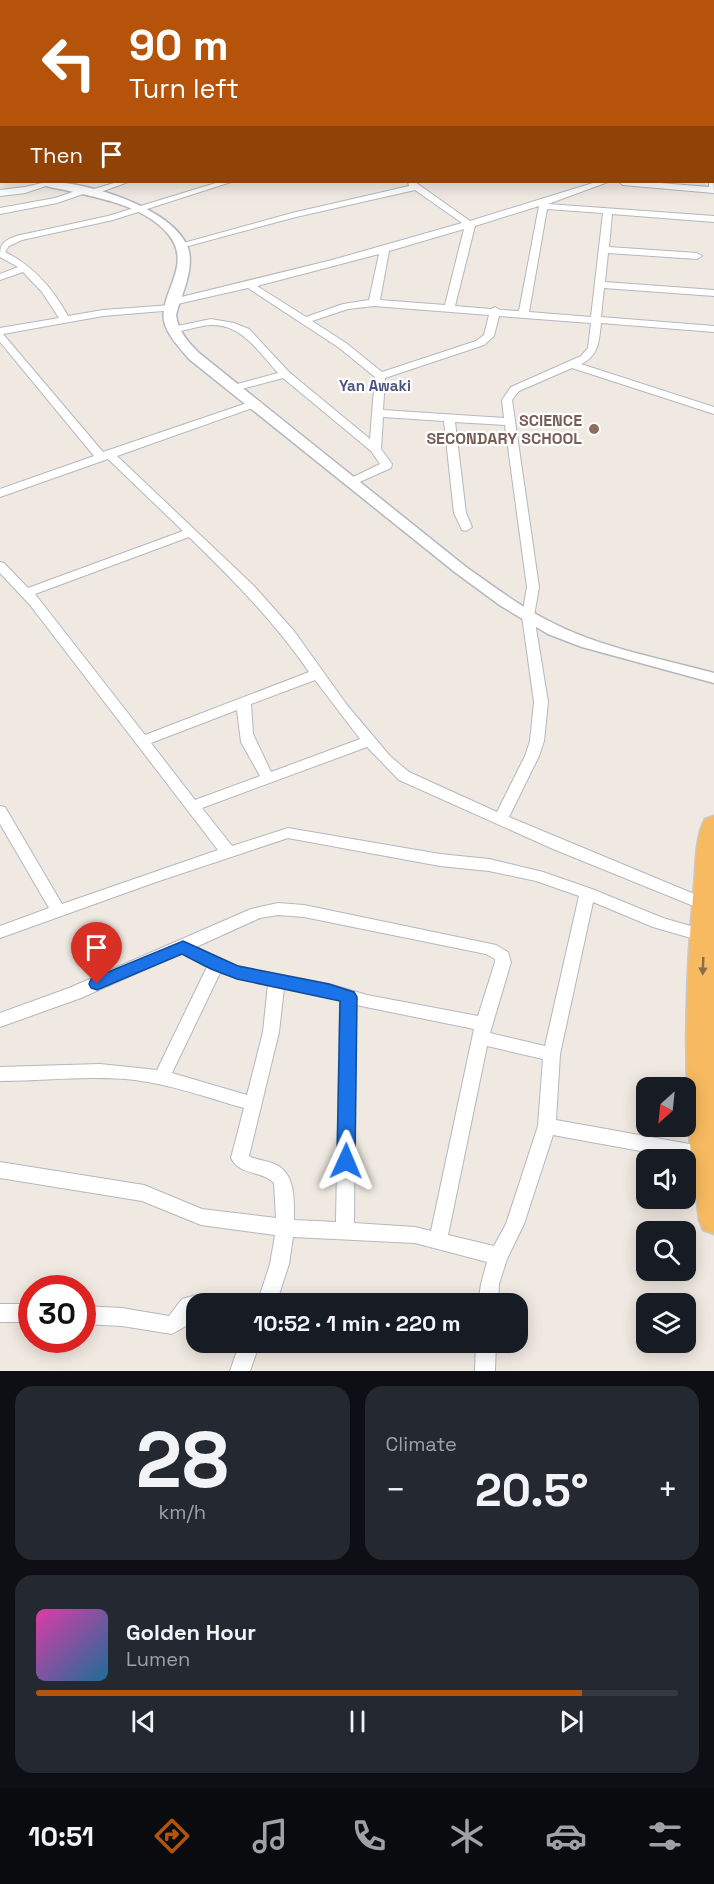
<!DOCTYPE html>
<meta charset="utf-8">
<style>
body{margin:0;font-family:"Space Grotesk",sans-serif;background:#242831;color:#f1f3f6;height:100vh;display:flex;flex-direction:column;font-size:22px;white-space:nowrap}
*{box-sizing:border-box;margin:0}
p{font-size:20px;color:#9ea1a6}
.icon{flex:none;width:33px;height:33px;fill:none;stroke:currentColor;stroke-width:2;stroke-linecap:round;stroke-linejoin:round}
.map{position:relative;height:1371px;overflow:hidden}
.side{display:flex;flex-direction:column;gap:15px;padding:15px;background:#0d0f14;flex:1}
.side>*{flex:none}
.banner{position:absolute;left:0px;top:0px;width:714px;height:183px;box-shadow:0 3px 15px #0003;background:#b45309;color:#fff;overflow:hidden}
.needle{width:39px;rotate:207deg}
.tools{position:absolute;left:636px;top:1077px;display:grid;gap:12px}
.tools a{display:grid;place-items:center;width:60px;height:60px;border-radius:12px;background:#171b24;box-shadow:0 3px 15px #0003;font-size:30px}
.speed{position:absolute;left:18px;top:1275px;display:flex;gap:12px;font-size:30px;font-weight:700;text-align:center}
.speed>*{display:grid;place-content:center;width:78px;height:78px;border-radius:50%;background:#171b24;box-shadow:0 3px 15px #0003;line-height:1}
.speed .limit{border:9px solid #d22;background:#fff;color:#111}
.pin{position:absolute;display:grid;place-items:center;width:51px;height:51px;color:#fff;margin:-62px -26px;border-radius:50% 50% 50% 0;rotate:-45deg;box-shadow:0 0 6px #0007}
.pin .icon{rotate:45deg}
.me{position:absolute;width:66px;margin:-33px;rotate:1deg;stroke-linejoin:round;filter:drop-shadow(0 0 4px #0008)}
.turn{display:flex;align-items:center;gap:21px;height:126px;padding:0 30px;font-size:27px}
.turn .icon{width:78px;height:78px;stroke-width:2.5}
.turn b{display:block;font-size:42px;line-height:51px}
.then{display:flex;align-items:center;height:57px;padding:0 30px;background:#0003;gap:12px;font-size:22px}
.big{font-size:45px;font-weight:800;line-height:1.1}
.side .card{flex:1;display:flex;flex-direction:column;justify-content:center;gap:9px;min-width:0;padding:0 21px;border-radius:18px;background:#242831}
.side .dial{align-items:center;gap:0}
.dial b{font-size:78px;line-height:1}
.song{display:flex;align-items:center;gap:18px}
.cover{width:72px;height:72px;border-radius:9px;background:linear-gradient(135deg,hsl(320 70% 55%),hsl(200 70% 35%))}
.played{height:6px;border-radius:3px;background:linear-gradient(90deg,#b45309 85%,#363941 85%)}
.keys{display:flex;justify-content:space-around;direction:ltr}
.heat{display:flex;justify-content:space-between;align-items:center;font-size:33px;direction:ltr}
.side .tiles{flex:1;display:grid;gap:15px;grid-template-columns:1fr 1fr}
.card:last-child{grid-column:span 2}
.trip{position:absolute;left:186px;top:1293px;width:342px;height:60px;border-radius:18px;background:#171b24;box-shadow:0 3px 15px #0003;font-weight:800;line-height:60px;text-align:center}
.tabs{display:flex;height:96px;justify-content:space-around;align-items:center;background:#090b0e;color:#9ea1a6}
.tabs .icon{width:42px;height:42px}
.tabs .selected{color:#b45309}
.tabs b{font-size:27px;color:#f1f3f6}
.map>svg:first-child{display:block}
</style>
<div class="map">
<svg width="714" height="1371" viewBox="0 0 714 1371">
<rect width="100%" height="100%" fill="#efe9e1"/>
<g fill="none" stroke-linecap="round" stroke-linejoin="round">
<!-- minor casing -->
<g stroke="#b4b7c1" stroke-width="2">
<path id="minor" d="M33,0h8l1,2h-8z
M153,0h24l-26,2z
M195,0h36l-36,2z
M302,0h8l1,2h-8z
M324,0h8v2h-7z
M385,0h8v2h-8z
M450,0h8l-8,2z
M503,0h8l-8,2z
M521,0l14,2h-13z
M596,0h10l-12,2z
M0,2h2v4h-2z
M712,5h2l-2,5z
M0,11h2v4h-2z
M0,24h2v4h-2z
M712,47h2v5h-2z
M0,52h2v4h-2z
M0,81h2l-2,7z
M712,83h2v5h-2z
M712,102h2v4h-2z
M0,107h2v6h-2z
M0,118h2l-2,6z
M0,140l2,1v5h-2z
M712,146h2v6h-2z
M712,157l2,36 -91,-8 -4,-3h29l61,5v-5h3z
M46,182l9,1 -30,10 -25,3v-6l25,-3z
M117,182h11l-38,14 -4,-3 -29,10 -57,11v-6l55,-10 29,-10 4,3z
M219,182h12l-118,38 -91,20 -13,6 -4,6c29,14 48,37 63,64l35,-6 68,-5 4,1v4l-72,6 -100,18 100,118 147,-50h8v4l-141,50 137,130 40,45 53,74 43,51 19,16 88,40 28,-56 5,-15 4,-39 -12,-86 5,-29 -22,-162 -50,-3 11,91 6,14 -6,4 -4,-1 -8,-17 -10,-92 -61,-4 -2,32 11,15 -1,4 -36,16h-8l-2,-2 2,-2 33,-16 -9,-13 -88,-73 -49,13 -4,-1v-4l48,-13c-19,-21 -37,-50 -68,-48 -13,1 -26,6 -38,8l-5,-3 1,-2 43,-9 23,4 15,6 40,43 81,67 5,-62 -37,-30 -90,-59 -75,17 -5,-3 1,-2 163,-40 130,-37 -47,-33 -119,27 -115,31 -5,-3 116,-32 117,-27 -1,-4h7l55,39 126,-39h12l-60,22 166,12v6l-102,-8 -3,33 88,6 5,3 -5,3 -89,-6 -3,29 109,8v6l-110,-8 -3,29 113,9v6l-113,-9c-2,18 -2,33 -20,41l133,43v7l-142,-46 -53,23 -7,9 27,187 -5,29 14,86 -4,39 -5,15 -30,61 202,84 3,4 -3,4 -5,2 -5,-2 -148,-60 -154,-69 -32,-33 -165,61 30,38 56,-18 152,26 49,5 54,13 49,17 71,29 48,14 2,4 -2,4 -6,2 -52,-15 -60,-25 -33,152 -4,66 150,27 6,3 2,3 -2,7 -6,3 -153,-28 -29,89 -17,35 -8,25 -1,20h-20l3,-20 6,-22 -72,-19 -122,-6 -4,27 -13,40h-19l13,-40 5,-29 -74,-10 -59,-24 -142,-23v-16l144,23 58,24 74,9 -2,-35c-13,-13 -34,-7 -43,-25l13,-50c-36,-10 -71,-23 -109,-28 -45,-5 -90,1 -135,1v-14l100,-3 57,6 50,-103 -26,-14 -100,45 -81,29v-14l69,-25 182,-79 27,-6 26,2 192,40 12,7 3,10 -21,71 55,13 34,-150 -43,-15 -47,-10 -49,-5 -152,-28 -132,44 -156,56v-12l49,-18 -49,-84v-18l5,1 57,97 156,-54 -188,-245 -30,-32v-11l4,1 24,25 155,-57 -75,-72 -108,38v-8l94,-33 -94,-114v-14l59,-10 -17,-26 -19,-20 -23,8v-6l18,-7 -18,-10c0,-14 4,-16 16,-21l92,-20zM539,206l-20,105 -19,-1 -5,-3 -4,2 -36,-3 20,-80zM547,209l56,4 -12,104 -62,-5zM464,229l-19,76 -65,-5 9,-49zM379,254l-10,46 -26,4 -37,13 -49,-31zM374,306l115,9 -5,20 -8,6 -94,31 -36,-29 -34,-22 36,-12zM499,316l92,7 -3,25 -7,8 -70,31 -9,13 2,18 -121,-8 2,-32 99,-33 10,-9zM189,537c45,44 84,83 120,135l-164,63 -110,-141zM315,680l45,59 -89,33 -18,-38 -2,-30zM237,710l4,32 19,34 -65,24 -44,-57zM278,915l26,2 182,37 9,5v3l-17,54 -111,-21 -38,-11 -92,-18 -15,-5 -26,-14 64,-29zM220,973l48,11 -5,48 -16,63 -75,-22zM284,988l56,12 -4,222 -42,-2c0,-21 2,-49 -22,-57 -8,-3 -16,-3 -23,-7l30,-124zM356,1005l118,24 -43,202 -16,-4 -61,-4zM487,1046l56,13 -5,67 -32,98 -12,22 -46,-11z
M197,1295l7,3 2,6h-10v9l-10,13 -14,8 -50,-8 -40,-2v-18l40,2 47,8 13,-17z
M0,1304h32v18h-32z
M240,1342h20l-10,29h-20z
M476,1342h20l-1,29h-20z"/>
</g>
<!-- tertiary casing -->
<g stroke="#b4b7c1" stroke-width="3">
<path id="tertiary" d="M677,0h10l1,2h-10z
M712,12l2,1v6l-2,-1z
M0,166h2v7h-2z
M39,182c39,-4 135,25 149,66 7,21 -7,47 -12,67 2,16 12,27 23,38l267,214c30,21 60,44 93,59 48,23 104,33 155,47v10l-132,-36 -34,-13 -47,-28 -45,-33 -267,-214c-9,-11 -22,-24 -25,-38 -5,-28 30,-56 4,-87 -22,-27 -67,-36 -99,-43 -10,-3 -23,-3 -30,-9z"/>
</g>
<!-- trunk casing -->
<g stroke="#c9c9c9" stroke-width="3">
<path id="trunk" d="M714,816v418l-11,-4 -4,-10c-3,-29 -8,-58 -10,-87 -5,-82 -3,-165 5,-247 2,-20 1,-49 11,-67z"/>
</g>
<!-- minor -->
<use href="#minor" fill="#fff" fill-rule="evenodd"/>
<!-- tertiary -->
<use href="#tertiary" fill="#fff" fill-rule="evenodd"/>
<!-- trunk -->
<use href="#trunk" fill="#f8ba60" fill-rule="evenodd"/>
</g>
<!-- one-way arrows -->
<defs><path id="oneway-solid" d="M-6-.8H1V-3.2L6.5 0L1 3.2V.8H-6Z" transform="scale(1.5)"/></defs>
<use fill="#896d44" href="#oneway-solid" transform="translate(703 966) rotate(92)"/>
<!-- route -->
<path fill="#1a73e8" stroke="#114b97" stroke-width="1.5" d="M183,941l55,25 91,18 25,8 3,5 -2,164 -3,6 -6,2 -6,-2 -3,-6 3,-160 -103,-22 -26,-10 -29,-15 -85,36 -6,-2 -2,-4 2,-5z"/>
<!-- markers -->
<circle fill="#8d6e63" stroke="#fff" stroke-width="2" cx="594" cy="429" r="6"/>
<g text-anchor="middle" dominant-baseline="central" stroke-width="4.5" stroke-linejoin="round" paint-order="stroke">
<!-- far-neighbourhood labels -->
<g font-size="15" font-weight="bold" fill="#4d5680" stroke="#fff">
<text x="375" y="385">Yan Awaki</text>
</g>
<!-- education labels -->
<g font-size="16" font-weight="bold" fill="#785e54" stroke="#fff" text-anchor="end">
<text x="582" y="420">SCIENCE<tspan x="582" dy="18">SECONDARY SCHOOL</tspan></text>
</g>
</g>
</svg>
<div class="tools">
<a><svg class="needle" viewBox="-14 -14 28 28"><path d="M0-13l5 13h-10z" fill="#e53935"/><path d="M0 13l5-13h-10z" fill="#9ea1a6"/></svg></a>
<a><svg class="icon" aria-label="sound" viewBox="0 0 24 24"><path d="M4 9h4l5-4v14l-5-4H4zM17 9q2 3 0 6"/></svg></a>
<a><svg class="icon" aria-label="search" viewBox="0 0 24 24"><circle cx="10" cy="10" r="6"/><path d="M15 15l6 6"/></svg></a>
<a><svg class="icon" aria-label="layers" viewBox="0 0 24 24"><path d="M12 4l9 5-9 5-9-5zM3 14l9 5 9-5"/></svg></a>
</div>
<div class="speed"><div class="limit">30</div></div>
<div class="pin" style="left:97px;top:984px;background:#d93025"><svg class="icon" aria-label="arrive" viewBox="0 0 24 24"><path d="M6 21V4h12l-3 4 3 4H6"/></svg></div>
<svg class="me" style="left:346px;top:1161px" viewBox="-20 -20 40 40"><path d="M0-17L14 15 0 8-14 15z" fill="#1a73e8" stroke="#fff" stroke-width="4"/></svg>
<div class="trip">10:52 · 1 min · 220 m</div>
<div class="banner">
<div class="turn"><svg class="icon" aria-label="left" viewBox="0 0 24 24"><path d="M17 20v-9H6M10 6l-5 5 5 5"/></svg><div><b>90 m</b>Turn left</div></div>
<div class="then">Then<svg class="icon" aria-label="arrive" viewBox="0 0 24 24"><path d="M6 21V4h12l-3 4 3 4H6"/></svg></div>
</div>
</div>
<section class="side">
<div class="tiles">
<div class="card dial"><b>28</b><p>km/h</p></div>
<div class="card"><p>Climate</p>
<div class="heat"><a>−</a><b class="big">20.5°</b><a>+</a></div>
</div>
<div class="card">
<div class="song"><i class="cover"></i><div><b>Golden Hour</b><p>Lumen</p></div></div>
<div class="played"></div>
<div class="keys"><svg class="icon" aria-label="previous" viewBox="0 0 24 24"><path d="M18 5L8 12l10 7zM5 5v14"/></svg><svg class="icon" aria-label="pause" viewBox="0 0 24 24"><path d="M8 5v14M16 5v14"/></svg><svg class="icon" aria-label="next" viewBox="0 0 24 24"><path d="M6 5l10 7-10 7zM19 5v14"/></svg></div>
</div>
</div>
</section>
<nav class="tabs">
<b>10:51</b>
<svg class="icon selected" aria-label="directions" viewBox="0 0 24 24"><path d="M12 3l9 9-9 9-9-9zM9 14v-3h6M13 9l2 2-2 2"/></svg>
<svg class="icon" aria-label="music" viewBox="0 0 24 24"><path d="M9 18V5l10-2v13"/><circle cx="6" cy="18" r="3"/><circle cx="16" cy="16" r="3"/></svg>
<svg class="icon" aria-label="phone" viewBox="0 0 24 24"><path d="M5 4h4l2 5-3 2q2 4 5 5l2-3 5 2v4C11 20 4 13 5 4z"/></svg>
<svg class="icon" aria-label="climate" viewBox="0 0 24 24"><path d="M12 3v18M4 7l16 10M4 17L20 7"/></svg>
<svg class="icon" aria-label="car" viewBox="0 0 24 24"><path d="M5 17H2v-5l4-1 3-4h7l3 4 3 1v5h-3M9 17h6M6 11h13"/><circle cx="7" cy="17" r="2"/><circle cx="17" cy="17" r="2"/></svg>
<svg class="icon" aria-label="filters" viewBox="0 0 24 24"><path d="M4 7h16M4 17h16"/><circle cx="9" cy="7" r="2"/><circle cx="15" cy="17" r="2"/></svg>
</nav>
